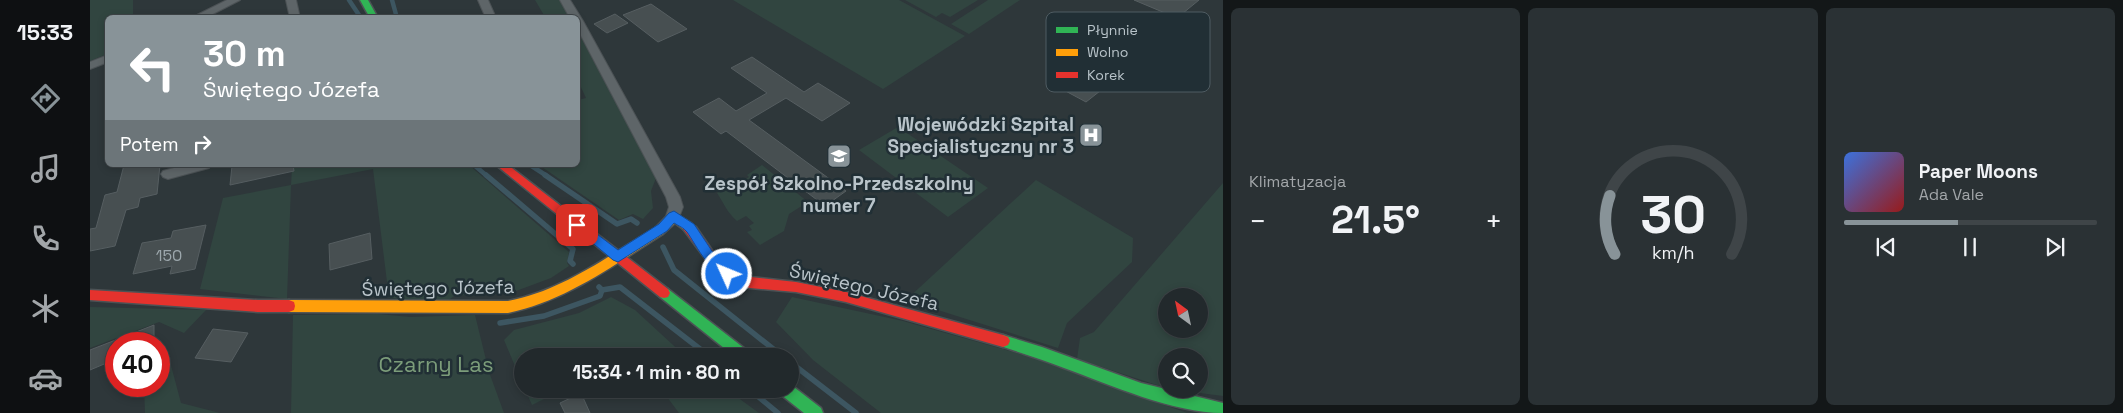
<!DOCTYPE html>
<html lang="pl">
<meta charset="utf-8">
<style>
body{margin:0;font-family:"Space Grotesk",sans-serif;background:#2a3134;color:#f1f3f6;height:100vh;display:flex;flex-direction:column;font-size:19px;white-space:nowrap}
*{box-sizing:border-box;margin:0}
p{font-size:16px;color:#a2a6a9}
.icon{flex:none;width:28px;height:28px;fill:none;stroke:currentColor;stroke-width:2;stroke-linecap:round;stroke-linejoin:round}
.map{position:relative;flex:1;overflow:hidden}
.side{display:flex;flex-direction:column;gap:8px;padding:8px;background:#131718;width:900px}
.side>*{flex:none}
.guide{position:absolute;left:15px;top:15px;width:475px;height:152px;border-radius:8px;box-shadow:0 2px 8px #0003,0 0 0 1px #3f4548;background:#889398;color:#fff;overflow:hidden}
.needle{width:32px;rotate:327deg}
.tools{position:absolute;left:1068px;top:288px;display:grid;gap:10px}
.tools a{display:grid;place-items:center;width:50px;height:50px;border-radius:50%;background:#22292c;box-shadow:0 2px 8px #0003,0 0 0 1px #3f4548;font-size:25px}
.speed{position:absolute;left:15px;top:332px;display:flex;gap:10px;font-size:25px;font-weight:700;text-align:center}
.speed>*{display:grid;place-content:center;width:65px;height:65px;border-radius:50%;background:#22292c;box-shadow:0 2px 8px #0003,0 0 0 1px #3f4548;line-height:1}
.speed .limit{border:8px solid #d22;background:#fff;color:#111}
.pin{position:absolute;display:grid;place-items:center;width:42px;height:42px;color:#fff;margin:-21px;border-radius:10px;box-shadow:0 2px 8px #0006}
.me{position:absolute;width:55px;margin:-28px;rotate:314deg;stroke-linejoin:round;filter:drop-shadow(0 0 4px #0008)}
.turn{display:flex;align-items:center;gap:18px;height:105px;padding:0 15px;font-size:22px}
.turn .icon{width:65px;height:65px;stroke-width:2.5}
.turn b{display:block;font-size:35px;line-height:42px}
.then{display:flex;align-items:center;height:48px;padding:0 15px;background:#0003;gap:10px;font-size:19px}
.big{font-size:38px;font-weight:600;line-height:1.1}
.side .card{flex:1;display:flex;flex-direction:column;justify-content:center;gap:8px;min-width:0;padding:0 18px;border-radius:8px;background:#2a3134}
.side .dial{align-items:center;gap:0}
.dial svg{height:130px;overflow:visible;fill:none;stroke:#3f4548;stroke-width:7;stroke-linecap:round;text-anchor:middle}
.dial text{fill:#f1f3f6;stroke:none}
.song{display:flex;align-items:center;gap:15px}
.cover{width:60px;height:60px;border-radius:8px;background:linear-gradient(135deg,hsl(220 70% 55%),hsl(0 70% 35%))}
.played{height:5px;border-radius:2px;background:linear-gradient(90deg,#889398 45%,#3f4548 45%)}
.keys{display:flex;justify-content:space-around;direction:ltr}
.heat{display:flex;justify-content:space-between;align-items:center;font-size:28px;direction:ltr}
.side .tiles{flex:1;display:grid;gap:8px;grid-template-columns:repeat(3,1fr)}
.trip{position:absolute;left:424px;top:348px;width:285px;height:50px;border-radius:25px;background:#22292c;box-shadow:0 2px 8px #0003,0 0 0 1px #3f4548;font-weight:600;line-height:50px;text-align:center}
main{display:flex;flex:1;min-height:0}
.menu{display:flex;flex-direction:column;width:90px;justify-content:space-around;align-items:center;background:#0e1012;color:#a2a6a9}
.menu .icon{width:35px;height:35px}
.menu .selected{color:#889398}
.menu b{font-size:22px;color:#f1f3f6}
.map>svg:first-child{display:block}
</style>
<main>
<nav class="menu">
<b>15:33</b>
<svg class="icon selected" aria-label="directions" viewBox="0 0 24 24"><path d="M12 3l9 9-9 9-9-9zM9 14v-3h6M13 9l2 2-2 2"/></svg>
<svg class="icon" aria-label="music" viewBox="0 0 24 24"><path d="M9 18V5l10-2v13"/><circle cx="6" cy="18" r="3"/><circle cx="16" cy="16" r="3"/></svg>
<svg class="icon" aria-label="phone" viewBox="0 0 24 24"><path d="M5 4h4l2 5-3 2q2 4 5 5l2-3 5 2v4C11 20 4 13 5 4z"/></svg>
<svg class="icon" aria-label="climate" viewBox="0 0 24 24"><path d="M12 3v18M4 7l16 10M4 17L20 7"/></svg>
<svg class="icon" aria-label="car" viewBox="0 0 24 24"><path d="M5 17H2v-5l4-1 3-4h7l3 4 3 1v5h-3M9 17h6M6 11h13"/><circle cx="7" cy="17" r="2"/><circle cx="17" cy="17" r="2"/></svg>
</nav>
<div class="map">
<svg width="1133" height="413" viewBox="0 0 1133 413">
<rect width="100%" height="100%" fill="#2e373a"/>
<!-- green -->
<path fill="#314540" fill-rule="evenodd" d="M0,0h43v17l-25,1 -1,36 -17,7z
M445,0h25l10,17h-25z
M643,0h166l66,36 -82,53z
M815,0h73l-28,17 -8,-4 -6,4z
M898,0h32l-51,34 -18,-10z
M488,32l78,146 -5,13 2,17 -10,11 -10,-5 -14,6 -80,-55h39v-65l8,-2 -8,-17z
M808,127l90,61 -40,29 -89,-67z
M213,165h166l100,87 -2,11 2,3 -18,12 -35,13 -62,5 -8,6 -57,-4 -16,-129 -82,16 -4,114 -87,-10 23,-91 68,-13 1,-17z
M672,165l46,37 -19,12 -5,17 -24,14 -13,-13 5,-2 -3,-4 5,-3 -8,-7 -9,5c-11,-10 -12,-16 -20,-28l10,-6 3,2 19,-12 -2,-2z
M946,180l97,58 -1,24 -65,61 -9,25 -152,-48z
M1133,183v213l-54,-7h30v-33h-33v32l-89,-29 3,-21 14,-6zM1076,296h33v33h-33z
M521,297l24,13 50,46h-49l-2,-3 -6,3h-106v27l-18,-43 10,-10 65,-17z
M702,297l111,24 128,36 156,56h-306l-68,-53 -37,-38z
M0,307l116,3 -22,23 -25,-11 -69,26z
M288,314l32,3 65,-2 14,57 15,41h-213l2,-98z
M79,358l12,45 39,10h-75l-1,-27h15v-24z
M435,389h39l-32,16z
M571,389h65l33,24h-80z"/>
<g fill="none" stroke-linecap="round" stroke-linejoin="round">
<!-- stream-far1 -->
<path stroke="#3d5661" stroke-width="4.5" d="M259,0l12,18
M302,0l5,18
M384,165l13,11
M440,165l17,11"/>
<!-- stream -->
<path stroke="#3d5661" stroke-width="5.5" d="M396,175l87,74 -3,12 3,3
M455,175l72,49 14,-5 6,4
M573,247l11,23 108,86
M509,287l3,3 18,-3 89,69
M410,323l44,-7 56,-20 2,-6
M700,362l66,51
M659,389l29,24"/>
</g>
<!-- building -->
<path fill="#474f51" stroke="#565e61" d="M1044,0h65l-22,18z
M561,4l36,25 -29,13 -35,-27z
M525,14l13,9 -21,10 -13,-9z
M662,57l52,35 14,-9 32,20 -28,18 -36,-23 -37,22 97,71 -21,15 -99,-75 -5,3 -28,-22 26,-14 17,13 31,-18 -36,-25z
M984,78l26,13 -14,11 -26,-14z
M34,165h36l-3,29 -17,4 -2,9 -12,3 -11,36 -25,5v-22l6,-1 9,-33 12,-3z
M149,165h54l1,6 -64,14 2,-19z
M116,225l-11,44 -25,5 2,-8 -39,8 9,-31 29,-5 2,-7z
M280,233l2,26 -42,11 -1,-26z
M64,325v19h-38v15l-26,11v-20z
M123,329l35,4 -17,29 -36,-4z
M491,393l9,20h-25l-5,-10z"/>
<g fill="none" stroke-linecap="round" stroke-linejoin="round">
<!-- street casing -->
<g stroke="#4c5255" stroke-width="2">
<path id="street" d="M137,0h13l-35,18h-14z
M196,0h10l4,18h-10z
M388,0h10l8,18h-10z
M470,0h10l13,21 97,176 3,10 -5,13 -5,1 -5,-1 -2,-4 3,-9 -3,-10 -88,-167v-12h-8z
M18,55v7l-18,7v-7z
M95,165h25l-1,3 -41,11 -5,-2 -2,-3 2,-3z"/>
</g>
<!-- fast casing -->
<g stroke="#4c5255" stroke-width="3">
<path id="fast" d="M270,0h8l10,18h-8z
M574,288l4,1 81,63 2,4h-17l-74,-59 -2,-4 2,-4z
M913,335l39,12 99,36 82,20v10c-50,0 -112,-28 -159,-45 -22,-9 -44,-15 -66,-23l-2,-4 2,-4z
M700,384l31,24 2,5h-19l-24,-19 -2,-5h12z"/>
</g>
<!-- slow casing -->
<g stroke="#4c5255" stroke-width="3">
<path id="slow" d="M583,212l18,11 2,3 -2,3h-8l-8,-6 -12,11c-49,31 -97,67 -155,79l-219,-1 -5,-2 -1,-4 1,-4 5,-2 219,1c54,-10 100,-45 147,-73 6,-5 13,-15 18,-16z"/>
</g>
<!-- jam casing -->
<g stroke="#4c5255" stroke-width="3">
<path id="jam" d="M406,165h12l160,124 2,4 -2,4 -4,1 -4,-1z
M597,222l9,5 22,32 24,17 54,6 50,10 157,43 5,2 2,4 -2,4 -5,2 -157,-45 -50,-10 -46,-4 -16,-4 -24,-19 -29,-39 2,-3z
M0,290l168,10h31l5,2 1,4 -1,4 -5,2h-31l-168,-12z"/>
</g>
<!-- street -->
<use href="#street" fill="#5e6568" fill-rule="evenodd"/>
<!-- fast -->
<use href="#fast" fill="#30b455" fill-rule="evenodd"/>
<!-- slow -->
<use href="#slow" fill="#ff9f0a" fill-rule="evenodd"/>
<!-- jam -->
<use href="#jam" fill="#e5322d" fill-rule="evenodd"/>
</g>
<!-- route -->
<path fill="#1a73e8" stroke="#114b97" d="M584,211l20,13 18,27 19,19 2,4 -2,3c-16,6 -36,-34 -44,-45 -3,-4 -8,-6 -13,-9l-7,8 -49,31 -5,-2 -42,-35 2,-3h8l37,28 41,-26 10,-11z"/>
<!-- icons -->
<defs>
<g id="hospital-square" transform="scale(1.25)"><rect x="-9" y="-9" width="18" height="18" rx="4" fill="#889398" stroke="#212f35"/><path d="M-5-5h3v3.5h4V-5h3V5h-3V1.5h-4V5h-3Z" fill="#fff"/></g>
<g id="school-square" transform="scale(1.25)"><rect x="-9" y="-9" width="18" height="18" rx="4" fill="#889398" stroke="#212f35"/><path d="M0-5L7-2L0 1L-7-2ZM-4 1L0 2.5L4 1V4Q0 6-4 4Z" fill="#fff"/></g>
</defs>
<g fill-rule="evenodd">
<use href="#hospital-square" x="1001" y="135"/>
<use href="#school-square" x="749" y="156"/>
</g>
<g text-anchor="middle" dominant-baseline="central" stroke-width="5" stroke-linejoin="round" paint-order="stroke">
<!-- number labels -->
<g font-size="16" fill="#9ca7ac">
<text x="79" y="255">150</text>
</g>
<!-- poi labels -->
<g font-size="19" font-weight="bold" fill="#b9c4ca" stroke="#212f35" text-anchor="end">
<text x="984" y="124">Wojewódzki Szpital<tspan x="984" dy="22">Specjalistyczny nr 3</tspan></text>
<text x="749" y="183" text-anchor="middle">Zespół Szkolno-Przedszkolny<tspan x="749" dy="22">numer 7</tspan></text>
</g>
<!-- street labels -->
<g font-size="19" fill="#b9c4ca" stroke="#212f35">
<text transform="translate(774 287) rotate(13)">Świętego Józefa</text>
<text transform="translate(348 288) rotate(-1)">Świętego Józefa</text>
</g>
<!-- near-park labels -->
<g font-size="22" fill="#7c9d7a" stroke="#212f35">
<text x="346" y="364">Czarny Las</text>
</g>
</g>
<!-- legend -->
<rect x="956" y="12" width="164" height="80" rx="8" fill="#212f35" stroke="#4f5c62" stroke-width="1"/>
<rect x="966" y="27" width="22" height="6" fill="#30b455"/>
<rect x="966" y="49" width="22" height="7" fill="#ff9f0a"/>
<rect x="966" y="72" width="22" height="6" fill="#e5322d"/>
<g font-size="14" fill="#b9c4ca">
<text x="997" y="35">Płynnie</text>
<text x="997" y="57">Wolno</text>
<text x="997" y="80">Korek</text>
</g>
</svg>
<div class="tools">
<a><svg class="needle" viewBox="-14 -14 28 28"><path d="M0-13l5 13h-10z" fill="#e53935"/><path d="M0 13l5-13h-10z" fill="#a2a6a9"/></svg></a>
<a><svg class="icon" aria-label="search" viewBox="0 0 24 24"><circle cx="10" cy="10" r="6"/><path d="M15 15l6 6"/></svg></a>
</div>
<div class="speed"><div class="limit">40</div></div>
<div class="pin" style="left:487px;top:225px;background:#d93025"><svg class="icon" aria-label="arrive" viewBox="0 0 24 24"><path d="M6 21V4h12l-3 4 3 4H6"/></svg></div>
<svg class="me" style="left:637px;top:274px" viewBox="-20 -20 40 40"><circle r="17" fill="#1a73e8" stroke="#fff" stroke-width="3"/><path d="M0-11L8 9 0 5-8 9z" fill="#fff"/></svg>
<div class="trip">15:34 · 1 min · 80 m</div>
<div class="guide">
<div class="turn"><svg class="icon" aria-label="left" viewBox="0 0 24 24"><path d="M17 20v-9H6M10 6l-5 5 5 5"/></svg><div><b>30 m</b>Świętego Józefa</div></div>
<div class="then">Potem<svg class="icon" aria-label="right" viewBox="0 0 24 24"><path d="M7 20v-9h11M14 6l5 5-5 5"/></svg></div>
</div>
</div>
<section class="side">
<div class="tiles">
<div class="card"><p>Klimatyzacja</p>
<div class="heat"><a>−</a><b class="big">21.5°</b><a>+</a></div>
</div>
<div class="card dial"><svg viewBox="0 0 100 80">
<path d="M14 69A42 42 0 1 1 86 69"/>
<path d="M14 69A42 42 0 0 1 11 33" stroke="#889398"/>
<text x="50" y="56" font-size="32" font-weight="700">30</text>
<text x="50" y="72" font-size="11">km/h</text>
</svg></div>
<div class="card">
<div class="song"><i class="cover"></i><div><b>Paper Moons</b><p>Ada Vale</p></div></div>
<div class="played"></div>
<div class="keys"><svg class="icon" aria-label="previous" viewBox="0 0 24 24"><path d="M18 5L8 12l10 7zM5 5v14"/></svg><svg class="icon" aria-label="pause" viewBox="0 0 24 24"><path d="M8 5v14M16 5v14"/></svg><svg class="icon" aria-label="next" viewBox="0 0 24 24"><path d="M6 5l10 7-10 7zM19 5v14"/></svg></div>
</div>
</div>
</section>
</main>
